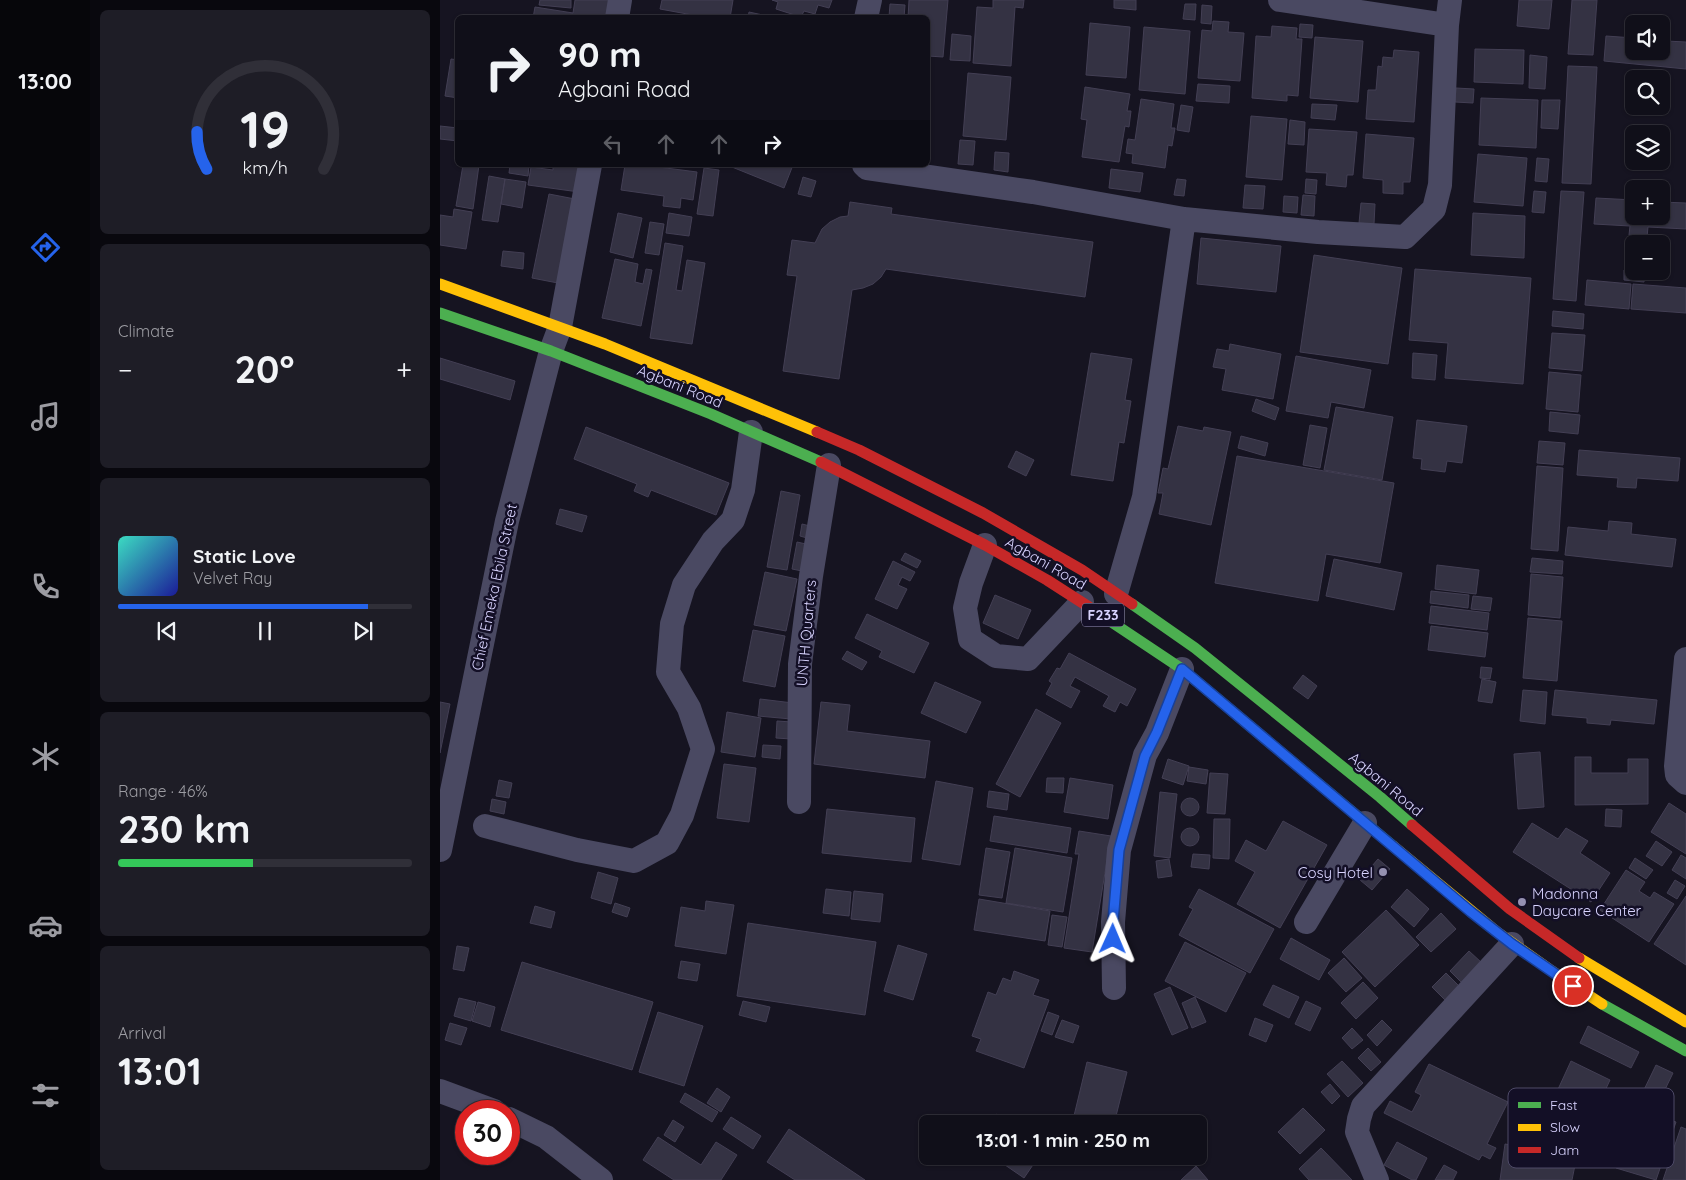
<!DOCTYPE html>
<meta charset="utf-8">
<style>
body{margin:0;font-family:Quicksand,sans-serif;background:#1e1d26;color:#f1f3f6;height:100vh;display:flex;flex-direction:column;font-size:19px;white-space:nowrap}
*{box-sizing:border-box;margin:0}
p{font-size:16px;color:#9c9ca2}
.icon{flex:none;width:28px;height:28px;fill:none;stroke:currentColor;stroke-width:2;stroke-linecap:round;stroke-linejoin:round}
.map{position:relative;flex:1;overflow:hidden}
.drawer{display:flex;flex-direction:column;gap:10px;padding:10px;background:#09080e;width:350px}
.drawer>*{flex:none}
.top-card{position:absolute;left:15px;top:15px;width:475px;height:152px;border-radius:8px;box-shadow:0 1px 4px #0004,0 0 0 1px #302f38;background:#100f19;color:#f1f3f6;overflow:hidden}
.controls{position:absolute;left:1185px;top:15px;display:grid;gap:10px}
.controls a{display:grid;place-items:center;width:45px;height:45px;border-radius:8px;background:#100f19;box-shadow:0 1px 4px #0004,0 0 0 1px #302f38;font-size:25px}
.speed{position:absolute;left:15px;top:1100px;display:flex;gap:10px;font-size:25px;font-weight:700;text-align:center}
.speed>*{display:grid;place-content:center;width:65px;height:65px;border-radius:50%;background:#100f19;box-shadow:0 1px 4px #0004,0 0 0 1px #302f38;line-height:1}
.speed .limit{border:8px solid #d22;background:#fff;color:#111}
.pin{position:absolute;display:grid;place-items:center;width:42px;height:42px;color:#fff;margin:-21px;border:2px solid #fff;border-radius:50%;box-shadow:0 1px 5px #0007}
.me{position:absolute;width:55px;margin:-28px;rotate:1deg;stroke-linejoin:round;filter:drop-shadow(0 0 4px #0008)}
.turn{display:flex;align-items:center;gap:18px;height:105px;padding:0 20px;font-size:22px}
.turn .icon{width:65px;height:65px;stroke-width:2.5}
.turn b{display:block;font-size:35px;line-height:42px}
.lanes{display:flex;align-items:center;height:48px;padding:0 20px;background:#0003;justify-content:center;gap:25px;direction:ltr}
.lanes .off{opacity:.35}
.big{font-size:38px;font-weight:800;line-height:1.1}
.drawer .tile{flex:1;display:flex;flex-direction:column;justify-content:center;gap:8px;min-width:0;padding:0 18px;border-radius:8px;background:#1e1d26}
.drawer .dial{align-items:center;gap:0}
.dial svg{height:130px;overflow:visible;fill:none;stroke:#302f38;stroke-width:7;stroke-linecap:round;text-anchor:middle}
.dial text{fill:#f1f3f6;stroke:none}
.song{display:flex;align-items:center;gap:15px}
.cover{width:60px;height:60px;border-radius:8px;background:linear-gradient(135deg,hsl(170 70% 55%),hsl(240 70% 35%))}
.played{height:5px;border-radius:2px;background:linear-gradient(90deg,#2563eb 85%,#302f38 85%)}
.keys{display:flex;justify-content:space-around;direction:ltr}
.heat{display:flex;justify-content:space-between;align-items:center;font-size:28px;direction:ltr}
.charge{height:8px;border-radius:4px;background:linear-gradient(90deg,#34c759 46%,#302f38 0)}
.trip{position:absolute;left:479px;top:1115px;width:288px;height:50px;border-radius:8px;background:#100f19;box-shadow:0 1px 4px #0004,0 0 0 1px #302f38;font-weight:800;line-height:50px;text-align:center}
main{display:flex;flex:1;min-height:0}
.tabs{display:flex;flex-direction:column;width:90px;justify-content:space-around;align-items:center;background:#06060a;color:#9c9ca2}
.tabs .icon{width:35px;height:35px}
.tabs .on{color:#2563eb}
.tabs b{font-size:22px;color:#f1f3f6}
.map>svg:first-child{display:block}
</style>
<main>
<nav class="tabs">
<b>13:00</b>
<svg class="icon on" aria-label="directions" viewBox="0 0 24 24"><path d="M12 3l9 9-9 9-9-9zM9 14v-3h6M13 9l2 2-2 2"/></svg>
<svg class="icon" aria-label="music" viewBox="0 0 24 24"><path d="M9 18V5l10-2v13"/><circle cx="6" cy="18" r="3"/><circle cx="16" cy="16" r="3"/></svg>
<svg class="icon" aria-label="phone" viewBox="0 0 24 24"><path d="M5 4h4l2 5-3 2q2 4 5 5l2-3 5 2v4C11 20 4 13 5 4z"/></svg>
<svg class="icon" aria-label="climate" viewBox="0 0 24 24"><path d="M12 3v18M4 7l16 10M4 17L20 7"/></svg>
<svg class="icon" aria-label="car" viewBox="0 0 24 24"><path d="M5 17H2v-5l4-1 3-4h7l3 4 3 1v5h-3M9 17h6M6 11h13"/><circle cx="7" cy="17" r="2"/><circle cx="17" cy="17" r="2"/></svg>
<svg class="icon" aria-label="filters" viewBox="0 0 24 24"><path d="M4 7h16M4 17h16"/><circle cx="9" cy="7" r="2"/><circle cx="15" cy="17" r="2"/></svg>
</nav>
<section class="drawer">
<div class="tile dial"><svg viewBox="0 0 100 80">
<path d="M14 69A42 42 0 1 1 86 69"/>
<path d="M14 69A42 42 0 0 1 8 46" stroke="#2563eb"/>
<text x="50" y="56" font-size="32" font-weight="700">19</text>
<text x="50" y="72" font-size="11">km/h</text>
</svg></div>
<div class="tile"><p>Climate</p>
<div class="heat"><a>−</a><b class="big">20°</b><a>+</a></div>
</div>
<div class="tile">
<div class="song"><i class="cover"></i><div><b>Static Love</b><p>Velvet Ray</p></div></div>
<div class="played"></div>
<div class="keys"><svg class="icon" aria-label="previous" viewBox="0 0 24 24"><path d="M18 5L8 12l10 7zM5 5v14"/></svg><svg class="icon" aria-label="pause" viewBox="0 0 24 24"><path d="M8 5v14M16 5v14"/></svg><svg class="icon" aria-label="next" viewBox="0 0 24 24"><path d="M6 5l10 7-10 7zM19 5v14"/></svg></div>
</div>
<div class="tile"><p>Range · 46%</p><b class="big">230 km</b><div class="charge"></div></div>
<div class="tile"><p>Arrival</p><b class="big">13:01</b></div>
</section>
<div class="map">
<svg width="1246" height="1180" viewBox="0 0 1246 1180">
<rect width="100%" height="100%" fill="#161421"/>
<!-- building -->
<path fill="#343243" stroke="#433f54" d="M100,0h31v8l-32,-3z
M135,0h35l-3,18h-74l2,-11 38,6z
M222,0h71l-3,18h-21l-49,-9z
M332,0h60l-3,8 -11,-3 -3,9 -11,-3 -3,6 -25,-8 2,-7z
M469,0h39l-5,57 -15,-1v-38h-20z
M553,0h31l-1,8 -8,-1 -4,59 -38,-3 4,-56 16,1z
M674,0h22v10l-22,-2z
M1079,0h33l-3,29 -32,-3z
M1132,0h25l-4,55 -25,-1z
M450,4l15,1 -1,13 -15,-1z
M745,4h11l-1,16 -12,-1z
M762,5l10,1 -1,18 -10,-1z
M309,12l23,5v1h-24z
M773,21l16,1 -1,10 16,1 -4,48 -42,-3 4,-48 10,1z
M650,23l40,4 -4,51 -40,-3z
M860,24l13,1 -1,13 -13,-1z
M832,26l25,2 -1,11h6l-4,57 -11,-1v6l-35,-3 4,-62 15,1z
M704,27l46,4 -5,63 -46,-4z
M1221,28l6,1 -1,12 20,1v27l-82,-8 2,-25 28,2v13h27z
M512,34l19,2 -1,25 -20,-1z
M875,37l48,4 -5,61 -48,-4z
M1035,49l49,1 -1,34 -49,-2z
M954,50l25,2 -5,70 -48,-3 2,-29h8l2,-24 4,1 1,-10 10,1z
M1090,55l17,2 -2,32 -16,-1z
M11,59l7,1v38l-13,-2z
M1128,66l29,1 -6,117 -29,-1z
M528,73l43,4 -5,63 -43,-4z
M758,84l32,2 -1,17 -33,-2z
M645,87l45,7 -3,17h4l-2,16 -4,-1 -6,36 -37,-5 5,-37 -6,-1z
M1016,88l18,1 -1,14 -18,-1z
M1041,98l57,2 -2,48 -57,-3z
M701,99l33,5 -3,24h4l-3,18 -4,-1 -3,23 -33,-5 1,-9 -7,-1 2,-14 7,1z
M1102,100h18l-2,29 -17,-1z
M872,104l25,1 -2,15 -24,-2z
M741,105l12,2 -4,25 -12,-2z
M811,116l36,3 -5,61 -36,-3z
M850,120l15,2 -1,23 -16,-1z
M0,126l18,2v13l-18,-2z
M869,129l48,3 -4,43h-6l-1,12 -20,-2 1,-12 -21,-1z
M926,134l48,4 -4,44h-7v12l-20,-1v-13l-20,-2z
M520,140l15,1 -2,24 -15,-1z
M555,152l14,1 -1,19 -14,-2z
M1038,154l49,4 -4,48 -49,-4z
M1097,158l12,1 -2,23 -12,-1z
M23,165h16l-6,44 -17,-3z
M70,165h19l-1,11 -19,-3z
M113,165h30l-4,27 -51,-7 3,-18 22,3z
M185,165h18l54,7 -4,28 -12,-2 -1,10 -17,-2 1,-10 -43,-6z
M287,165h66l-9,23z
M264,168l15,2 -6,46 -16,-2z
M671,169l32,4 -3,19 -31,-4z
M49,176l16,3 -7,43 -16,-2z
M363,177l13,4 -5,16 -13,-3z
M65,179l21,3 -4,26 -21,-4z
M737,179l9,1 -2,16 -10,-1z
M866,179l11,1 -1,14 -11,-1z
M805,185l20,1 -2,23 -20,-1z
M1094,191l12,1 -2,21 -12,-1z
M1121,191l23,1 -8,109 -23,-2z
M109,194l31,6 -17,84 -31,-6z
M863,195l12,1 -1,20 -13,-1z
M844,196l14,1 -1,16 -14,-1z
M1156,198l38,2v16h27v-14l25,1v26l-38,-2 -1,10 -18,-2 1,-9 -36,-2z
M410,202l42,6 -1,6 202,28 -8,55 -199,-28 -5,8 -8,7 -10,4 -11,2 -13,89 -56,-8 14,-95 -10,-1 5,-35 23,3 7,-14 8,-7 10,-5 8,-1z
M921,203l14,1 -1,20 -15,-1z
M14,209l18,3 -6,37 -26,-4v-30l13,2z
M178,213l24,5 -9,40 -23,-6z
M229,213l23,4 -3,19 -23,-3z
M1033,213l52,3 -1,42 -53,-3z
M210,222l14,2 -5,31 -14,-2z
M761,238l80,8 -5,46 -79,-8z
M225,243l18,3 -7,44 6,1 5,-31 18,3 -13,81 -42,-6z
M63,251l21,2 -1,16 -22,-3z
M874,255l88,13 -14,96 -88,-12z
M175,259l23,5 -3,18 8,2 3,-15 6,1 -11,56 -39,-8z
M975,269l116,9 -8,106 -78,-6 3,-35 -39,-3z
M1184,270l21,2 -1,10 -20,-2z
M1147,280l44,4 -2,25 -44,-4z
M1193,284l53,4v25l-55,-4z
M1113,311l31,3 -1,15 -31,-3z
M1112,333l33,2 -3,36 -33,-3z
M790,344l51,10 -8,45 -51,-9 4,-21 -13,-2 4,-18 12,2z
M651,353l41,6 -7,41 6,1 -7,42 -5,-1 -6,39 -42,-6z
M973,353l24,2 -2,25 -23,-2z
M856,356l75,14 -7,38 -33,-6 -3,16 -42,-7z
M0,358l75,23 -5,19 -70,-21z
M1109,372l32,3 -3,37 -32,-3z
M816,399l23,9 -4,12 -23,-9z
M896,407l57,10 -11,63 -58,-10z
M1110,412l30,3 -2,19 -29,-3z
M977,420l50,6 -5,37 -15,-2 -2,11 -24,-3 1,-10 -9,-1z
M870,425l17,3 -7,40 -17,-3z
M738,426l25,5 1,-4 27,5 -20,93 -52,-11 4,-21h-5l5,-25 5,1z
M146,427l143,56 -13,32 -65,-25 -3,7 -14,-6 3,-7 -63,-25z
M801,436l27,7 -3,13 -27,-8z
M1099,441l26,2 -2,22 -26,-2z
M1139,450l101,8 -2,23 -41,-3 -1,10 -19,-1 1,-9 -41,-3z
M576,451l18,9 -8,16 -18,-9z
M797,456l157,27 -14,80 -54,-9 -8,47 -103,-18z
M1097,466l26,2 -5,83 -27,-2z
M341,491l19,4 -13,75 -20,-3z
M120,509l27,7 -5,16 -26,-8z
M1169,521l23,2 -1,11 45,5 -4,28 -107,-12 3,-28 40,4z
M362,524l8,2 -3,12 -7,-2z
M357,542l9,2 -4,27 -10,-2z
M465,553l16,8 -4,7 -16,-8z
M1092,558l31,3 -1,13 -32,-2z
M894,559l68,14 -8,37 -68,-14z
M453,561l22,11 -5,9 -8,-4 -4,8 9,4 -10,20 -22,-10z
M997,565l42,5 -3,24 -41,-5z
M325,572l32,7 -11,52 -32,-6z
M1091,574l32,3 -3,41 -32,-3z
M991,591l38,4 -1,13 -38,-5z
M555,595l36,15 -13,29 -35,-16z
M1033,596l19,2 -2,13 -19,-2z
M991,606l58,7 -2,17 -58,-7z
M427,614l62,29 -15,30 -35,-16 3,-6 -27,-13z
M1088,618l34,3 -5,60 -34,-3z
M991,626l57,7 -3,24 -57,-7z
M313,630l32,6 -10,51 -32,-6z
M407,651l20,11 -5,8 -20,-11z
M629,653l67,36 -9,17 -7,-4 -5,10 -12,-6 6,-10 -34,-19 -5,9 10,5 -9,17 -25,-14 6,-11 -3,-2 8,-13 3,1z
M1041,667l11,1 -2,11 -10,-1z
M863,675l14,11 -9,13 -15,-11z
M1042,679l14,3 -4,21 -14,-2z
M495,682l46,20 -15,31 -45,-20z
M1083,690l24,2 -2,32 -25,-3z
M1115,690l102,10 -3,24 -43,-4 -1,5 -23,-2v-5l-35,-3z
M320,699l33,4 -2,16 -33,-3z
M0,702l10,2 -10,49z
M381,702l29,3 -3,26 83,10 -5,37 -111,-14z
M596,709l25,14 -41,74 -24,-13z
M287,712l34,6 -6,39 -34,-5z
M337,721l15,1 -1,17 -15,-1z
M323,745l18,1 -1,13 -18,-2z
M1100,752l4,55 -26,2 -4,-55z
M1135,757h16v16h37v-14h20v45l-73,1z
M728,759l21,7 -6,19 -21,-7z
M284,764l32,4 -7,54 -32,-4z
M749,767l19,3 -2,14 -19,-3z
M770,773l18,1 -3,40 -18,-1z
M607,778h17l-1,15 -17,-1z
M630,778l43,7 -5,34 -44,-7z
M59,780l13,3 -3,15 -13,-2z
M496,781l37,7 -13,77 -38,-6z
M549,791l20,3 -2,16 -20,-3z
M720,792l17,2 -7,64 -16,-2z
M741 807a9 9 0 1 1 18 0a9 9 0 1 1-18 0Z
M52,799l14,3 -2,12 -14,-3z
M1229,803l17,11v40l-35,-22z
M387,809l88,9 -4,44 -89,-9z
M1166,809l16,1 -1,17 -16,-1z
M554,816l77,12 -4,25 -77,-12z
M774,819h16l-1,40 -16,-1z
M843,821l44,24 -47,83 -43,-24 18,-32 -20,-11 11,-21 20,11z
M1092,823l26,16 8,-11 22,13 -8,12 30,20 -19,29 -78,-50z
M741 837a9 9 0 1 1 18 0a9 9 0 1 1-18 0Z
M639,831l32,5 -19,116 -28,-4 15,-94h-4z
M1216,841l16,11 -10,14 -16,-10z
M546,848l24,4 -8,46 -23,-3z
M575,848l57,10 -9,54 -57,-9z
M753,854l17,1 -1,14 -18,-2z
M1241,855l5,3v21l-14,-9z
M1195,858l18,12 -7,9 -17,-11z
M729,859l3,17 -14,2 -2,-17z
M938,859l12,10 -18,21 -12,-10z
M1186,870l19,12 -6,9 11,7 4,-6 20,12 -25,38 -49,-32z
M158,872l20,6 -7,26 -20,-6z
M1235,880l10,6 -8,13 -10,-6z
M386,889l25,3 -2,24 -26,-3z
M759,889l75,40 -24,44 -71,-38 14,-26 -4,-2z
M967,889l22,20 -15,18 -23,-20z
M414,891l29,3 -3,28 -29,-3z
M1246,896v69l-32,-21z
M539,899l71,12 -5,30 -71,-11z
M266,901l28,4 -8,49 -51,-8 6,-39 24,4z
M175,903l15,5 -3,9 -15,-5z
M95,906l20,6 -4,16 -21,-5z
M946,910l33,35 -44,42 -33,-35z
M1001,913l15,16 -25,23 -15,-15z
M612,915l15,2 -5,30 -14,-2z
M308,923l128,19 -11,73 -128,-19z
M851,938l39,22 -11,20 -39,-21z
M745,942l61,31 -20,39 -61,-31z
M458,945l29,9 -14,46 -29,-9z
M17,946l12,2 -5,23 -11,-2z
M1029,951l13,12 -19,21 -13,-13z
M904,958l18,20 -16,14 -18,-19z
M241,961l19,3 -3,17 -19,-3z
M82,962l131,40 -21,68 -131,-40z
M574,971l25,9 -6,15 16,5 -25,68 -48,-17 5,-12 -9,-3 16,-44 8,3 7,-17 8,3z
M1006,973l14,14 -14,14 -14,-14z
M923,982l15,16 -22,21 -15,-16z
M833,985l26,12 -10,21 -26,-13z
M730,987l18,41 -16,7 -18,-41z
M755,997l11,25 -14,6 -10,-25z
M19,998l17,4 -5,19 -17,-5z
M303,1001l27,6 -4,15 -27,-7z
M866,1001l15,7 -11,23 -15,-7z
M38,1002l17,5 -5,20 -18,-6z
M218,1012l45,14 -19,60 -45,-14z
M608,1012l11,4 -7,19 -11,-4z
M815,1018l18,7 -7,17 -17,-7z
M622,1020l17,6 -6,17 -18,-6z
M942,1020l10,10 -15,16 -10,-11z
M10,1023l17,5 -6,17 -16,-5z
M1148,1026l51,26 -8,16 -51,-25z
M912,1028l11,12 -11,9 -10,-11z
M928,1048l13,14 -10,9 -13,-13z
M902,1061l21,22 -15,14 -21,-23z
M1131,1061l39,19 -28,60 -39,-18z
M647,1062l40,10 -13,52h-42z
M989,1064l79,38 -21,42 9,4 -6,11 -8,-4 -3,5 -95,-47 6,-12 22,11 9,-17 -6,-3z
M1216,1065l17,8 -16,33 -17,-8z
M890,1084l10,12 -8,8 -11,-12z
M277,1088l13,9 -9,15 -14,-9z
M245,1093l33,19 -6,10 -32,-20z
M863,1108l22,22 -25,24 -22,-22z
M1196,1109l40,13 -20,58 -40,-12z
M556,1114l13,10h-20z
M291,1117l30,19 -8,13 -30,-20z
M233,1120l11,7 -9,15 -11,-7z
M1241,1127l5,2v51h-23z
M349,1129l76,51h-70l-28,-18z
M218,1137l43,28 15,-23 21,13 -16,25h-47l-31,-20z
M957,1142l30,16 -11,22h-4l-28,-15z
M1065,1144l18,3 -1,6 37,6 1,-6 17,2 -5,25h-72z
M881,1148l31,32h-43l-10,-11z
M552,1156h47l-15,22z
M1004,1165l13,7 -4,8h-18z
M756,1166l12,14h-27z"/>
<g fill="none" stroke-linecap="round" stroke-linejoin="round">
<!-- street -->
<path stroke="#4a4962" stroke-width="24" d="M840,0l167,25
M177,18l3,-18
M426,18l4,-18
M424,165l3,3 166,24 151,27 134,13 87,5 29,-28 6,-24 7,-160 3,-25
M545,545l-14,38 -6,25 5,31 26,17 32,3 54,-57
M676,594l28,-97 40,-278
M1246,659l-10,107 1,9 9,8
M359,802l1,-138 11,-88 18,-111
M45,826l92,24 57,11 33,-18 15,-28 21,-66 -14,-41 -21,-36 4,-48 12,-39 29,-44 20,-21 10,-30 8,-58
M0,850l67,-329 44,-170 9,-24 30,-162
M866,922l59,-99
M674,988l-1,-66 6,-72 26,-95 12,-22 25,-64
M0,1091l54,20
M69,1119l37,18 55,43
M937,1180l-20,-48 2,-13 4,-13 149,-162"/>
<!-- fast -->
<path stroke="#4caf50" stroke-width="11" d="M0,313l111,38 160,63 110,48
M692,604l63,44 185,149 32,28
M649,607l93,62 211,177
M1162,1004l84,47"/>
<!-- slow -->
<path stroke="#ffc107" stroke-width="11" d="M0,284l165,60 212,88
M953,846l104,86 52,37 53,35
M1139,958l107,64"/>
<!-- jam -->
<path stroke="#c62828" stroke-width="11" d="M377,432l42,18 124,63 99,57 50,34
M381,462l164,83 62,35 42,27
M972,825l98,84 69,49"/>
</g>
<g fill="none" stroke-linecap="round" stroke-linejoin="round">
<!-- route casing -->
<g stroke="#184099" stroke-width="12">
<path id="route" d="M673,939v-17l6,-72 26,-94 12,-24 25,-63 289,243 41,32 61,42"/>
</g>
<!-- route -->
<use href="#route" stroke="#2563eb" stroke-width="9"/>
</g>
<!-- markers -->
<g fill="#9591b1" stroke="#130f26" stroke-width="2">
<circle cx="943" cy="872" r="5"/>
<circle cx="1082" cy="902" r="5"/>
</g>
<g text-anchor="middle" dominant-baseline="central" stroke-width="5" stroke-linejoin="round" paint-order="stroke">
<!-- shield labels -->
<rect fill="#130f26" stroke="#9e99be" stroke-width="1" x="642" y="603.5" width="42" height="23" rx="4"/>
<g font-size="14" font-weight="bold" fill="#d9d4ff">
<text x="663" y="615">F233</text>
</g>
<!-- street labels -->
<g font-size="15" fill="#d9d4ff" stroke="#130f26">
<text transform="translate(240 386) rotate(22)">Agbani Road</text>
<text transform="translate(606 563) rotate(30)">Agbani Road</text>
<text transform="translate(54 587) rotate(-78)">Chief Emeka Ebila Street</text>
<text transform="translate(366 633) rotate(-85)">UNTH Quarters</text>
<text transform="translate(946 784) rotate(40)">Agbani Road</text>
</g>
<!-- poi labels -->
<g font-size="15" fill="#d9d4ff" stroke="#130f26" text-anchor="end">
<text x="933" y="872">Cosy Hotel</text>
<text x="1092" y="893" text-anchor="start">Madonna<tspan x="1092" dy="17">Daycare Center</tspan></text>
</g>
</g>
<!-- legend -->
<rect x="1068" y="1088" width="166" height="80" rx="8" fill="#130f26" stroke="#4e4a67" stroke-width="1"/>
<rect x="1078" y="1102" width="23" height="6" fill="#4caf50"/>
<rect x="1078" y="1124" width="23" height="7" fill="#ffc107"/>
<rect x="1078" y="1147" width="23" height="6" fill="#c62828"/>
<g font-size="14" fill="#d9d4ff">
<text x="1110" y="1110">Fast</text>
<text x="1110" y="1132">Slow</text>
<text x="1110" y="1155">Jam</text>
</g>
</svg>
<div class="controls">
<a><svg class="icon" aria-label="sound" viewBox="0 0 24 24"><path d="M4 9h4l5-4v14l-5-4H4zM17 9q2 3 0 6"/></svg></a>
<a><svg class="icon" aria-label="search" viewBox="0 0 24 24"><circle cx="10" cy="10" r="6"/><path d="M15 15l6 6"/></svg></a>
<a><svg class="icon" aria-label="layers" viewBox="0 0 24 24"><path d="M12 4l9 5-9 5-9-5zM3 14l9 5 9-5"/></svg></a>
<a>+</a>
<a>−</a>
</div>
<div class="speed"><div class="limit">30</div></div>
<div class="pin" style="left:1133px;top:986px;background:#d93025"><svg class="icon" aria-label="arrive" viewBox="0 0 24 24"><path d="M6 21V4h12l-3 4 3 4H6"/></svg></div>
<svg class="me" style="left:673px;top:939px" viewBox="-20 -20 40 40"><path d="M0-17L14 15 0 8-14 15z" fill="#2563eb" stroke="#fff" stroke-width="4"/></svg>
<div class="trip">13:01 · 1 min · 250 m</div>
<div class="top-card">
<div class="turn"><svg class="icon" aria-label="right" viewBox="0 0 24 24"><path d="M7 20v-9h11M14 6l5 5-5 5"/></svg><div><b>90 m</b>Agbani Road</div></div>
<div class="lanes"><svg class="icon off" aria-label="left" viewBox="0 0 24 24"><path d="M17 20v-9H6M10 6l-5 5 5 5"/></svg><svg class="icon off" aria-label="ahead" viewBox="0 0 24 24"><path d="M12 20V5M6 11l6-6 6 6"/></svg><svg class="icon off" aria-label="ahead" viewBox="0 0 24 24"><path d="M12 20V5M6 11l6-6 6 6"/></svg><svg class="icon" aria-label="right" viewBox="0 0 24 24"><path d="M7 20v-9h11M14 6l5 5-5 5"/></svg></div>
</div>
</div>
</main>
